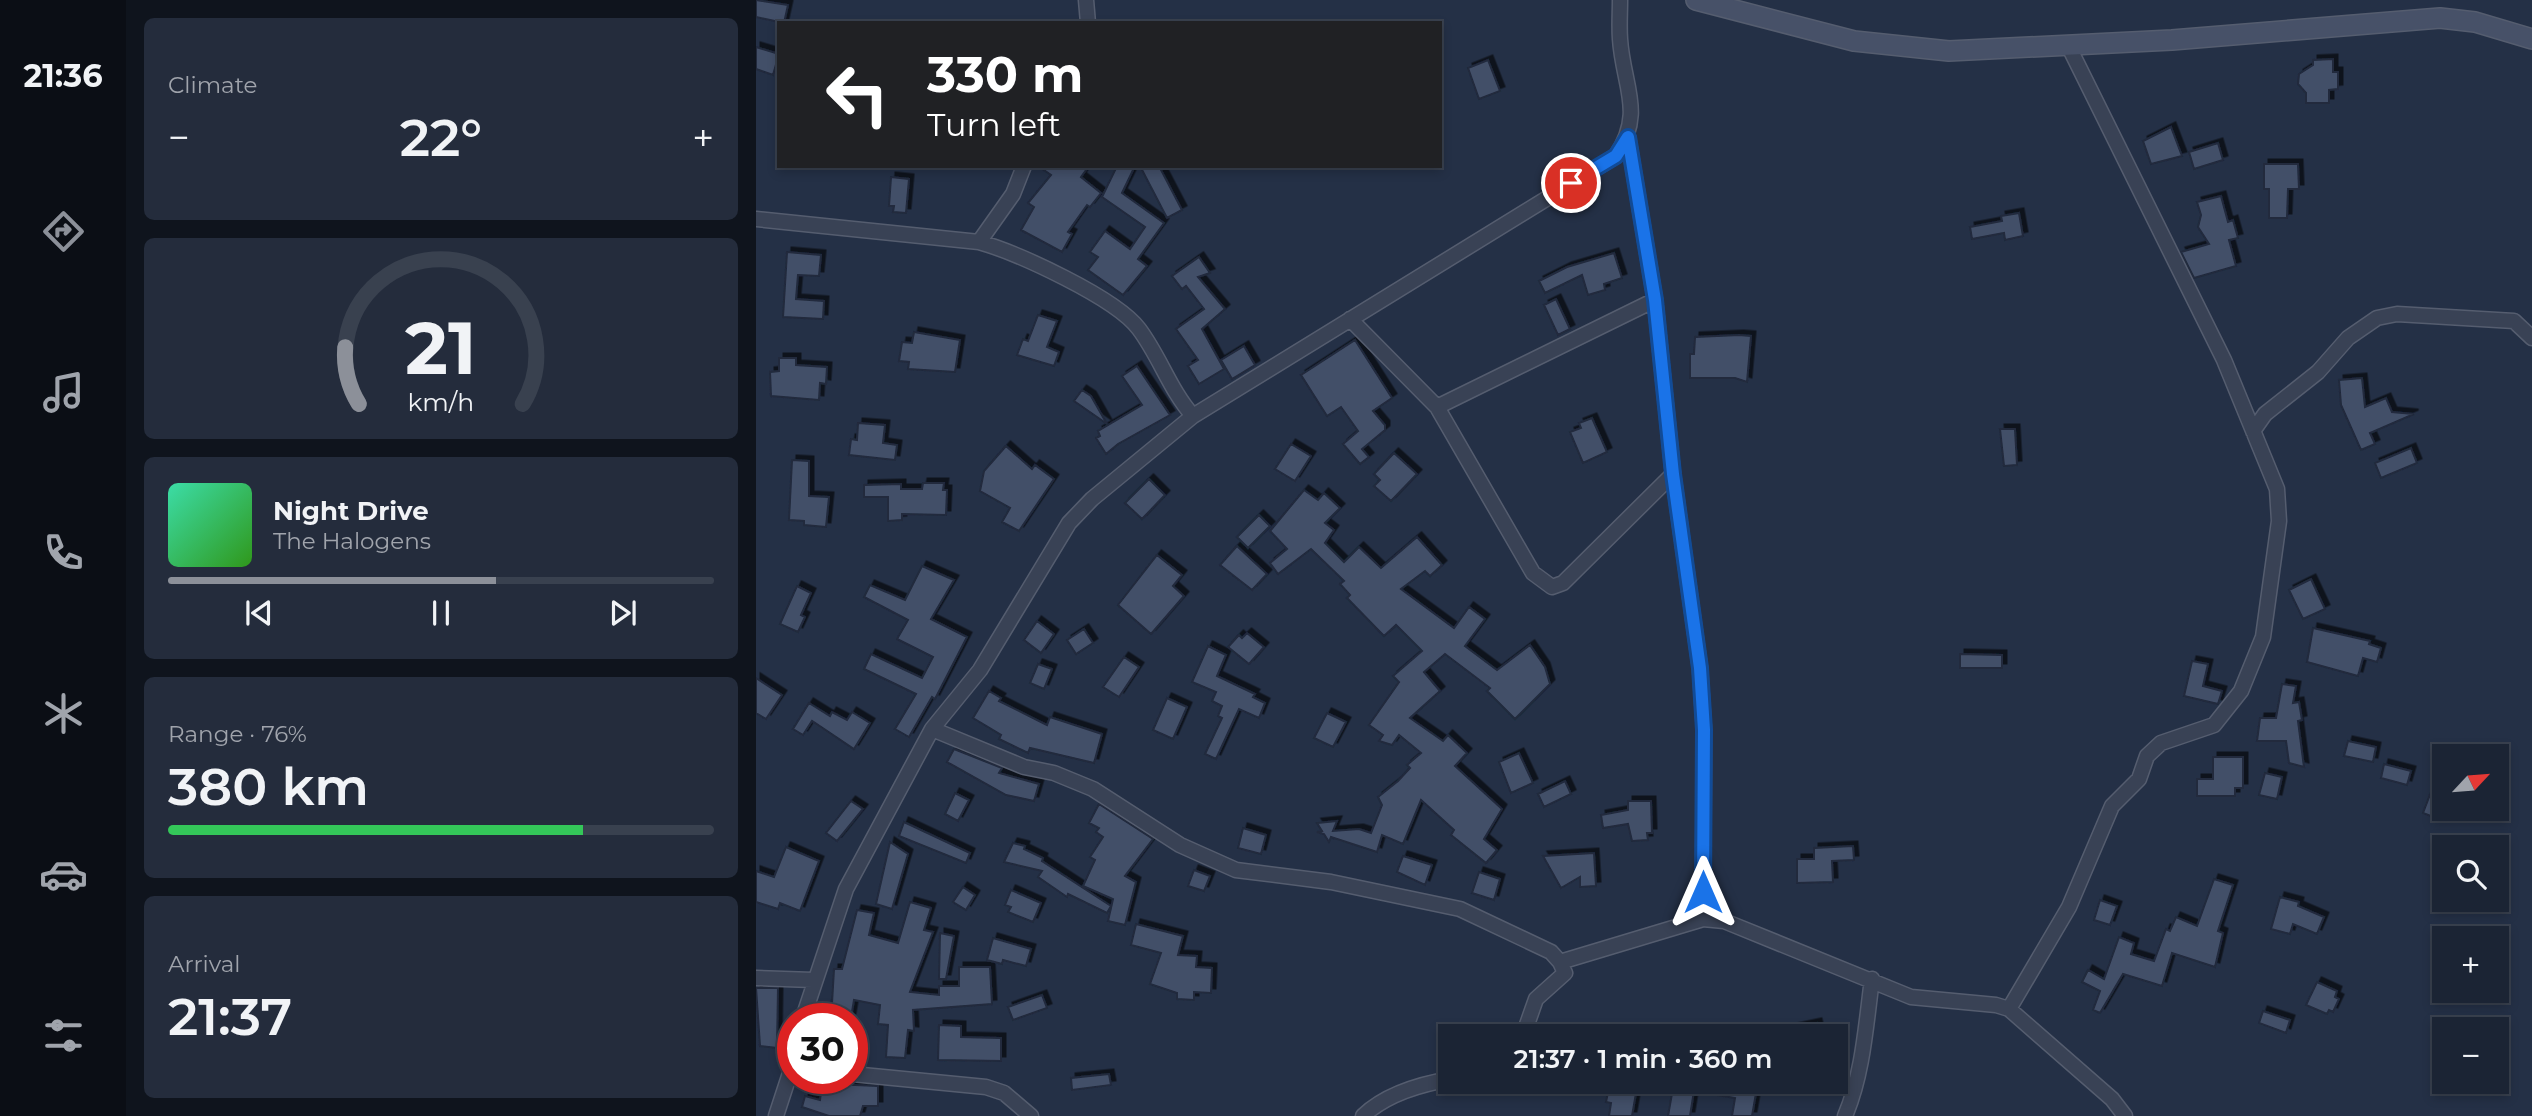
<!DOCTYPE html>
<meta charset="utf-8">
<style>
body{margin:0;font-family:Montserrat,sans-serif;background:#242c3c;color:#f1f3f6;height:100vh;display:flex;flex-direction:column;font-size:26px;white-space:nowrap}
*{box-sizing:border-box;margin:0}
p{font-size:23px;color:#a0a4ac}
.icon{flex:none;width:38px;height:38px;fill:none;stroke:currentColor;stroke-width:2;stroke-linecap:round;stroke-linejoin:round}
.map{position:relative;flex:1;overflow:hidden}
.drawer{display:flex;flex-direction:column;gap:18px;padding:18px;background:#0f141d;width:630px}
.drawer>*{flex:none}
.top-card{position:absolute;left:21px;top:21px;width:665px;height:147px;border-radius:0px;box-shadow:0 4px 10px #0003,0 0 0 2px #39414f;background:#202124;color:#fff;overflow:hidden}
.needle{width:46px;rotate:64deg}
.fabs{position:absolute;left:1676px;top:744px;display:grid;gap:14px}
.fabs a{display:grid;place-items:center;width:77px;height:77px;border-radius:0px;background:#1b2434;box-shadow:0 4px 10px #0003,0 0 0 2px #39414f;font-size:35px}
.speed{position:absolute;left:21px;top:1003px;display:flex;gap:14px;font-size:35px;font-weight:700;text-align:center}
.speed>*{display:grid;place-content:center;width:91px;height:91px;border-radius:50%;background:#1b2434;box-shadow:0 4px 10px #0003,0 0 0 2px #39414f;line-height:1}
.speed .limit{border:10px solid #d22;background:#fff;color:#111}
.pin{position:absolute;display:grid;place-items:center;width:60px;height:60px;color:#fff;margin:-30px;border:4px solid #fff;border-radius:50%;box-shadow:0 2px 7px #0007}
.me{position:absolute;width:77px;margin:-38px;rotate:0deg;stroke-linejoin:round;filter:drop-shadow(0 0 5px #0008)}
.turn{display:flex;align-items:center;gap:24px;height:147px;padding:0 35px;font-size:32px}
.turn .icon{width:91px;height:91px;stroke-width:2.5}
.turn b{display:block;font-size:49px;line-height:60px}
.big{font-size:52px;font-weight:600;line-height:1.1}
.drawer .tile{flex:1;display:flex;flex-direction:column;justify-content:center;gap:10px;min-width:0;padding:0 24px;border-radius:10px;background:#242c3c}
.drawer .dial{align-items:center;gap:0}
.dial svg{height:182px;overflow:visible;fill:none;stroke:#39414f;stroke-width:7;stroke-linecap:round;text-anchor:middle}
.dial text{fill:#f1f3f6;stroke:none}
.song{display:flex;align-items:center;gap:21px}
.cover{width:84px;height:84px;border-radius:10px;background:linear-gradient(135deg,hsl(160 70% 55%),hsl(110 70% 35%))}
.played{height:7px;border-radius:4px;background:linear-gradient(90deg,#8c9099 60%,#39414f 60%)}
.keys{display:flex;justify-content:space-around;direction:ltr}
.heat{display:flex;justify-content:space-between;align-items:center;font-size:38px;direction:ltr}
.charge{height:10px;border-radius:5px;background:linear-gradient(90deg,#34c759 76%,#39414f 0)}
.trip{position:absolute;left:682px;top:1024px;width:410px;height:70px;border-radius:0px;background:#1b2434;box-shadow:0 4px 10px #0003,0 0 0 2px #39414f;font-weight:600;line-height:70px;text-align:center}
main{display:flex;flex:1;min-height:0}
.menu{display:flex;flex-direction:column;width:126px;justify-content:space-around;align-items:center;background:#0b0e15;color:#a0a4ac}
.menu .icon{width:49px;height:49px}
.menu .on{color:#8c9099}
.menu b{font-size:32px;color:#f1f3f6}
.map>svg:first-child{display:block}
</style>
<main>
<nav class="menu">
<b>21:36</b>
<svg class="icon on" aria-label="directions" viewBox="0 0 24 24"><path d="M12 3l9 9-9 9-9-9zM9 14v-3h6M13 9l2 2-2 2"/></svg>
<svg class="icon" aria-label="music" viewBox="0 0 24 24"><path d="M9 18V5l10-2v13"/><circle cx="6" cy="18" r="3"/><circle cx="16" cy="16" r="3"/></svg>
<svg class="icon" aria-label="phone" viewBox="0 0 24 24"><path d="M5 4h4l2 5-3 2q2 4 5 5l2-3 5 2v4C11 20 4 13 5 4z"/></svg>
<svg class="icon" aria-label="climate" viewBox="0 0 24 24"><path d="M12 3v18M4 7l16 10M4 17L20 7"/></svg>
<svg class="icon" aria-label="car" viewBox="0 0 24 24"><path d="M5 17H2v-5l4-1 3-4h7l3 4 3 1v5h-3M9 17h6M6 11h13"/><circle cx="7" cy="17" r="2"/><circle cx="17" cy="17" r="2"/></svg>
<svg class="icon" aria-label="filters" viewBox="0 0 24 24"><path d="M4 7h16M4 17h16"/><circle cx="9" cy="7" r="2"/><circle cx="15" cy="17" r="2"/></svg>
</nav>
<section class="drawer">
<div class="tile"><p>Climate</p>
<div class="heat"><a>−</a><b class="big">22°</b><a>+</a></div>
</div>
<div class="tile dial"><svg viewBox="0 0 100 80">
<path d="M14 69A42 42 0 1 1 86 69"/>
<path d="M14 69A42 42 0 0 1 8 44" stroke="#8c9099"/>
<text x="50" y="56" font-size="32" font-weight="700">21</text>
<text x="50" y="72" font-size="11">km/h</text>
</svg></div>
<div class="tile">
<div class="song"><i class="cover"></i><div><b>Night Drive</b><p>The Halogens</p></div></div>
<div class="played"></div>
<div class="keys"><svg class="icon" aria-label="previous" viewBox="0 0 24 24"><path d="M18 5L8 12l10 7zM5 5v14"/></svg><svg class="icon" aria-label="pause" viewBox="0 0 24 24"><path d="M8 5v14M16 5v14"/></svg><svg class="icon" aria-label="next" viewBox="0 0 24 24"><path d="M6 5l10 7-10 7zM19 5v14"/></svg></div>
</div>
<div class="tile"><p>Range · 76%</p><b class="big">380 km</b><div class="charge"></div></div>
<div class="tile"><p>Arrival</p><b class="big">21:37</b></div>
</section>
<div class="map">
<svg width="1776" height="1116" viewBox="0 0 1776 1116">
<defs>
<filter id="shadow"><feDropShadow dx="4.5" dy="-4.5" stdDeviation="0" flood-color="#0009"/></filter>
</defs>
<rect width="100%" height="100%" fill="#243046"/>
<!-- building -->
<path fill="#434f68" stroke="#20293c" stroke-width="2" filter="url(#shadow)" d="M0,0l32,5 -4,18 -28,-6z
M0,47l23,7 -6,21 -17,-6z
M1577,59v13h5v17l-9,1v13h-23v-10l-8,-9 1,-10 14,-9v-5z
M732,60l12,31 -21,8 -11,-31z
M1415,127l11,29 -31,8 -8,-23z
M1462,143l5,17 -29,9 -5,-17z
M1508,164h34l1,25h-11l-1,29h-18v-29h-5z
M282,166h51l-8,11 20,16 -11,14 -3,-2 -19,27 4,2 -10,18 -41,-22 13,-23 -6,-4 23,-28z
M361,166h18l-13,27 42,30 -26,36 9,7 -24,29 -35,-25 10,-13 -8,-5 15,-21 25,18 15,-22 -43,-30z
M384,166h19l23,44 -15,8z
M135,177l18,2 -3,34 -13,-1 1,-6h-5z
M1465,196l7,26 5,-2 5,18 -9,2 7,26 -42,12 -13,-26 28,-8 -11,-17 3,-12 -4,-13z
M1263,213l4,23 -18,4 -1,-7 -32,6 -2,-12 32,-6 -1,-5z
M31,252l34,3 -2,21 -21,-1 -2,24 28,2 -1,18 -40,-2z
M858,253l8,25 -18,6 1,6 -17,5 -6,-20 -37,18 -6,-12 28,-14z
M443,257l11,16 -12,4 27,32 -23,20 22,40 -25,15 -11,-18 10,-6 -22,-31 28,-20 -18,-23 -4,3 -10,-13z
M800,299l14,30 -12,6 -14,-30z
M282,315l19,6 -10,26 12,5 -5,14 -37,-11 6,-16 5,2z
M158,332l46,8 -5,32 -47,-3 1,-7 -10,-1 3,-19 10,1z
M983,335l12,1 -4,46 -12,-4h-45v-24h4l1,-17z
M599,340l37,58 -19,13 12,14v5l-23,19 7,8 -9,7 -17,-20 15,-13 -17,-24 -14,9 -26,-41z
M488,346l11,19 -23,14 -11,-19z
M23,358h17v7l31,2 -1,17 -6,-1 -1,17 -48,-4 -1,-24 9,-1z
M381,366l33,49 -52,29 -12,10 -10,-16 4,-2 -2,-5 44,-26 -20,-29z
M1606,378l3,29 21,-9 6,14 22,2 -44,19 5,11 -14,6 -20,-45 -2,-25z
M326,390l9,6 16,28 -33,-23z
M836,418l15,34 -24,11 -13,-31 11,-4 -2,-5z
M102,423l27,2 -2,18 14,2 -2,15 -46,-5 2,-16 6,1z
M1244,429h15l2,36 -13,1z
M535,444l20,12 -16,25 -20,-12z
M250,446l26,23 3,-4 19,14 -35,52 -17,-9 8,-14 -30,-17 4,-20z
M1655,448l6,15 -36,15 -6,-15z
M638,453l23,21 -26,27 -17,-15 6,-6 -6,-6z
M36,460l17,1v35l20,1 -3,30 -22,-2v-4l-15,-1z
M393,479l16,16 -23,24 -17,-16z
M167,483h21l-1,7h4l-1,25 -44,-1v6l-14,1v-24h-24v-12l37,-1v5h21z
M548,490l14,10 6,-7 16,15 -15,15 9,7 -9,13 19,19 15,-15 22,21 36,-31 25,28 -12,11 -5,-5 -24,18 53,39 15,-21 16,12 -20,27 32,24 33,-25 15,22 5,17 -35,35 -28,-28 3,-3 -45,-34 -21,18 16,19 -30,27 33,23 5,-6 19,18 -12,13 47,43 -18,30 13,11 -11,13 -35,-28 3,-5 -33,-30 -18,44 -21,-9 -5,17 -46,-15 -2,5 -5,-8 -7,-2 5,-1 -5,-8 20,-2 -4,10 26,-2 12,4 11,-28 -4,-8 20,-16 12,-13 -3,-3 14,-12 -22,-18 -7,10 -13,-4 4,-6 -14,-10 30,-43 -6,-6 29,-25 -26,-26 -12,11 -37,-38 3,-3 -10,-11 4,-3 -33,-32 -33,25 -8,-11 17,-14 -17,-18z
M503,515l11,11 -22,22 -11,-11z
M481,546l30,28 -15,16 -32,-25z
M401,555l25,20 -9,11 11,10 -33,38 -33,-29z
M166,566l32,14 -23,39 36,18 -32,62 -3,-2 -23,40 -14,-8 21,-35 -52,-25 7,-15 51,24 11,-21 -36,-18 11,-19 -44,-23 6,-12 35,15z
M1555,579l14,30 -22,10 -14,-29z
M41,586l14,7 -10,22 4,2 -7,15 -18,-8z
M281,621l17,13 -13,19 -17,-13z
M1557,628l57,13 -1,3 12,4 -4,14 -14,-4 -5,18 -51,-14z
M328,629l9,14 -17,11 -9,-14z
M491,633l17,14 -15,17 -21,-17 11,-12 3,3z
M452,646l18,9 -9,21 38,18 -2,3 12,6 -6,15 -20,-9 -23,50 -11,-5 17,-36 -4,-2 4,-10 -10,-5 4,-9 -24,-10z
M1204,654l42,1v13h-42z
M368,657l15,10 -20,30 -16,-10z
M1436,661l16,3 -5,22 19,5 -4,13 -34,-8z
M282,664l14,5 -8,20 -14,-6z
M0,678l26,17 -16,24 -10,-6z
M1526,684l14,2 -3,17 6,-1 3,18 -4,1 6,46 -15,-4 -3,-22h-29l3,-23h16z
M233,691l12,7 -2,3 48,24 3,-8 52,17 -8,29 -64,-15 -2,5 -29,-14 2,-4 -28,-17z
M411,698l20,9 -14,32 -20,-9z
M53,703l21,13 2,-4 15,8 5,-8 18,11 -16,26 -42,-28 -9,14 -10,-6z
M571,713l19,9 -13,25 -19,-9z
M1592,741l28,6 -3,15 -29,-6z
M198,749l48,19 -3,5 40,11 -5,17 -28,-6 -59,-33z
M763,753l14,30 -22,10 -12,-31z
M1457,757h30v31h-8v8h-38v-17h16z
M1628,764l27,7 -4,14 -26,-7z
M1509,773l17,4 -5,22 -18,-4z
M809,781l6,13 -27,13 -6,-13z
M1678,784l11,4 -4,32 -18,-7z
M199,793l14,7 -11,21 -13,-7z
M95,801l12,8 -26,32 -11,-8z
M872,801h23l1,32h-5l1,7 -16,1 -4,-17 -25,4 -2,-13 27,-5z
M343,804l54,35 -28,37 11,6 -11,43 -17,-4 5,-22 -30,-13 12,-26 -5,-3 13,-20 -7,-5 3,-4 -10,-5z
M148,822l66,31 -4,10 -67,-27z
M487,828l23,7 -5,19 -23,-6z
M134,842l18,12 -16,55 -16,-5z
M257,843l12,3 -1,3 19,9 -1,3 69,45 -4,7 -39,-19 -1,3 -29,-20 4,-6 -38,-9z
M1097,846l1,14 -22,1 1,21 -36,1v-24h17v-11z
M30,847l33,14 -19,50 -20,-8 -2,6 -22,-7v-31l18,6z
M838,853l2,33 -16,1v-10l-19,11 -18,-32z
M647,856l29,9 -7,20 -28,-13z
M438,870l16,6 -6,15 -16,-5z
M723,872l21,7 -6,21 -22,-7z
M1458,879l19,6 -15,46 5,2 -8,34 -43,-14 -10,33 -39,-12 -23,39 -7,-3 7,-19 -18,-9 6,-12 16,9 15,-42 15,6 -3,11 23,7 12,-32 4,2 6,-14 21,9z
M207,887l12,8 -9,15 -13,-8z
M255,890l30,13 -8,19 -25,-10 3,-5 -6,-2z
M1524,897l19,5 -1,4 26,11 -7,17 -24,-10 -3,10 -19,-5z
M1344,900l17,6 -7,19 -16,-5z
M154,902l21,6 -7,22 9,2 -23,60 29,3v-9h20v-19h31l2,37 -79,6 1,21 -6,-1 -3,28 -19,-1 2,-32 -10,-1 2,-19 -26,-5 -3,18h-25l2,-15h4l2,-34h8l15,-59 17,3 -5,22 29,8z
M380,924l47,12 -5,19 19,1 -1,11 16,1 -1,25 -17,-1v8l-17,-1v-6l-27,-9 11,-31 -30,-8z
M184,933l14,3 -8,43h-7z
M237,938l38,11 -5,17 -23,-6 -1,4 -15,-4z
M1561,982l20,9 -2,6 4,2 -6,13 -4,-2 -2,4 -21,-9z
M0,988h22l-1,60 -17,-2z
M286,995l5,13 -34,12 -5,-13z
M1507,1011l27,9 -4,13 -27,-10z
M1061,1023l3,13h-37v-6z
M183,1025l22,1v11l40,1v23l-63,-1z
M353,1074l2,11 -39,5 -1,-12z
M67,1078h12l-1,6 44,2v20h-15l-3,10h-31l-27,-9 3,-11 15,4z
M854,1082h28l-6,34h-23l2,-13 -5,-1z
M918,1082h84l-6,34h-20l3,-18 -41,-7 -4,25h-22z"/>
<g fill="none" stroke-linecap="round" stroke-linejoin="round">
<!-- street casing -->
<g stroke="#555d6f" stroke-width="17">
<path id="street" d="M330,0l2,23
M872,137l27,163 18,174 27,194 4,62 -1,189
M0,219l223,23c39,11 137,56 160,87 21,28 31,61 54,87l423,-260c29,-44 7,-70 4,-117 -1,-13 0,-26 0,-39
M223,242l34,-48 11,-28
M594,319l87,88 96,166 19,14 11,-4 110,-109
M681,407l218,-107
M1497,431l12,-17 53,-42 30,-34 29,-20 20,-4 117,7 18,17
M176,729l92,38 30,6 39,16 87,56 56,25 95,12 129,27 91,43 9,10 143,-43 21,2 187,76 85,8 13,4 103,90 13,17
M0,978l57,2
M1253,1009l60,-102 43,-101 27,-27 8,-23 14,-13 53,-18 27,-34 22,-54 16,-116 -2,-32 -53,-129 -155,-313
M47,1018l43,-129 86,-160 48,-59 89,-147 23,-24 101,-83
M767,1036l13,-37 29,-26 -5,-11
M96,1074l134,13 18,6 27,23
M20,1116l17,-52
M607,1116c22,-21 58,-32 88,-37
M1089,1116c18,-42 21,-92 27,-137"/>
</g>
<!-- secondary casing -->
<g stroke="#555d6f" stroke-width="22">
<path id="secondary" d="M940,0l158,41 95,10 223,-11 268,-22 35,4 57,17"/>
</g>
<!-- street -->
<use href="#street" stroke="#394255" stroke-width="14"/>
<!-- secondary -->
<use href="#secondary" stroke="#475168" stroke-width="19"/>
</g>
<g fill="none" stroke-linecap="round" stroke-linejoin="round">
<!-- route casing -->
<g stroke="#114b97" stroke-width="18">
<path id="route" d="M815,183l45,-27 12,-19 27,163 18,174 27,194 4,62 -1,162"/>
</g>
<!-- route -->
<use href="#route" stroke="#1a73e8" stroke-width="12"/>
</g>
</svg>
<div class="fabs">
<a><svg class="needle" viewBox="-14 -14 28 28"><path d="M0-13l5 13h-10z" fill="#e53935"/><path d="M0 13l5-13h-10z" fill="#a0a4ac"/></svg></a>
<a><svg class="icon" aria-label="search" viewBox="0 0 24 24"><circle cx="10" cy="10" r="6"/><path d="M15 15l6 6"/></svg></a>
<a>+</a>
<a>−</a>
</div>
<div class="speed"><div class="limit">30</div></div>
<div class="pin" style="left:815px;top:183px;background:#d93025"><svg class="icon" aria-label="arrive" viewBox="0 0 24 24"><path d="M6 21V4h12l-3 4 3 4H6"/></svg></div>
<svg class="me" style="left:947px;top:892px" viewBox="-20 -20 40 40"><path d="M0-17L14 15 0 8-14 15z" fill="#1a73e8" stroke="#fff" stroke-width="4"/></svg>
<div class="trip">21:37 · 1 min · 360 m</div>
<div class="top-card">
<div class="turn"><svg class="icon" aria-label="left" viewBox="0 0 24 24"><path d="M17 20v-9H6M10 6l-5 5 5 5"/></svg><div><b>330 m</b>Turn left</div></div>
</div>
</div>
</main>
